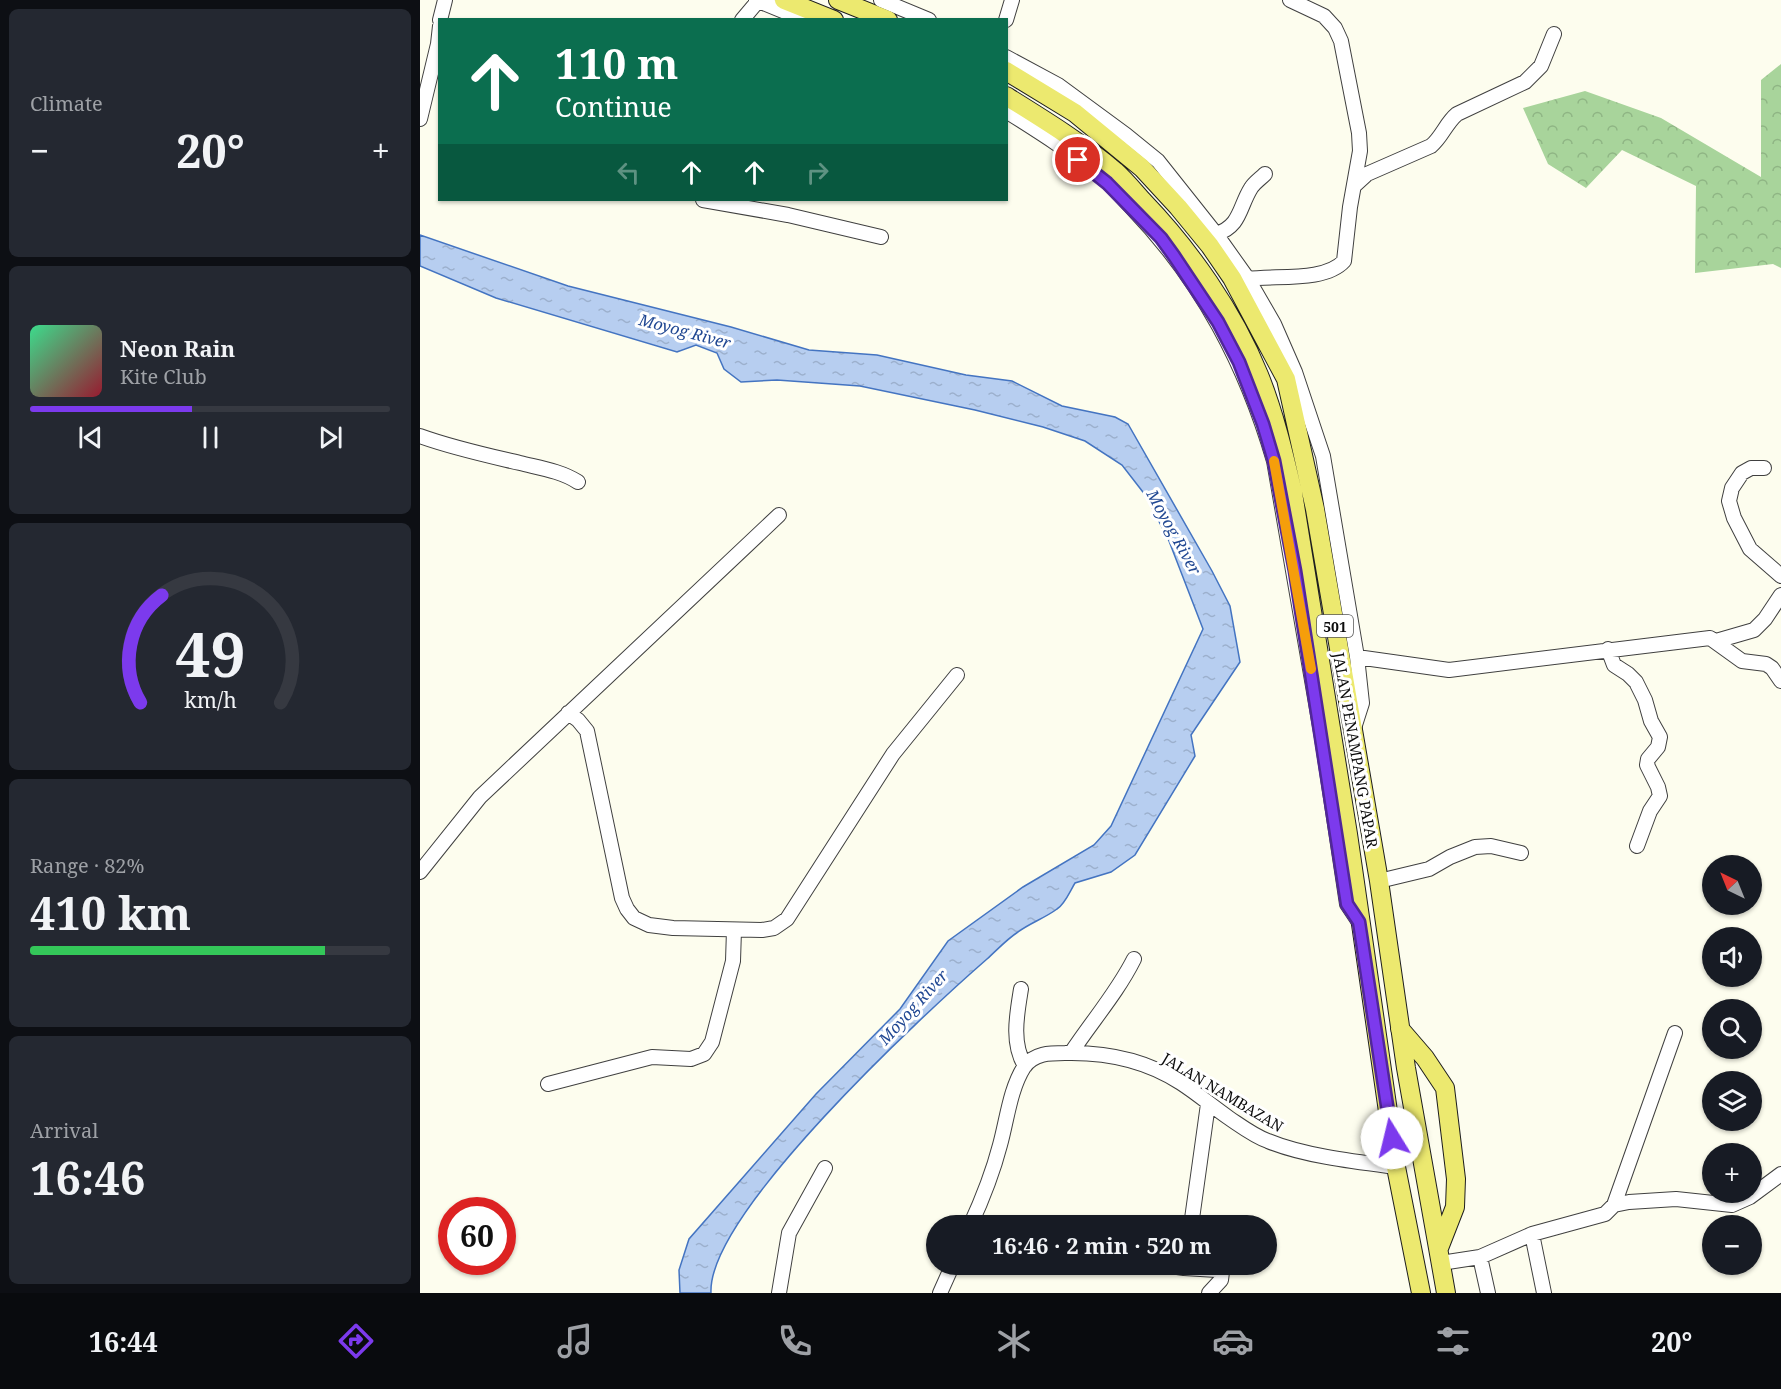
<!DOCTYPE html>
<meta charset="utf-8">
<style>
body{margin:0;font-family:"Noto Serif",serif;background:#242831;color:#f1f3f6;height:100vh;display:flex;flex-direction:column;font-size:22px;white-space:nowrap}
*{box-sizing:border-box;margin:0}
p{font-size:20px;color:#9ea1a6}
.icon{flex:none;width:33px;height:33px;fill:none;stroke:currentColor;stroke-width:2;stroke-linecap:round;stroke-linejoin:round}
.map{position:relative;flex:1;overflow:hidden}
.panel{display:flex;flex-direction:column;gap:9px;padding:9px;background:#0d0f14;width:420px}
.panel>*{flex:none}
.top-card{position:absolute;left:18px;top:18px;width:570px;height:183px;border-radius:0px;box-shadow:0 2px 4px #0004;background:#0b6e4f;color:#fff;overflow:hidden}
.needle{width:39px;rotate:317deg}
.buttons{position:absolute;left:1282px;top:855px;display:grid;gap:12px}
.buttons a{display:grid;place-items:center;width:60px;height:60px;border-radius:50%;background:#171b24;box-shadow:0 2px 4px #0004;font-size:30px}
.speed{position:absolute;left:18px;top:1197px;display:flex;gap:12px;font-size:30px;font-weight:700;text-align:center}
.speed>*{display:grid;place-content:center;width:78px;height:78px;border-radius:50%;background:#171b24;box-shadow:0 2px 4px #0004;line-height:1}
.speed .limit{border:9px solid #d22;background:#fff;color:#111}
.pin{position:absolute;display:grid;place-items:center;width:51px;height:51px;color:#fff;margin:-26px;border:3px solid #fff;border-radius:50%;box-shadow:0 2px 6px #0007}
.me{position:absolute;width:66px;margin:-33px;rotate:351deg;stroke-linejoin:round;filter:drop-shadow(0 0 4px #0008)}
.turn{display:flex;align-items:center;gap:21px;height:126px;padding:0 18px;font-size:27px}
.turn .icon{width:78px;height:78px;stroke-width:2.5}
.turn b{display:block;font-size:42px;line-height:51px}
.lanes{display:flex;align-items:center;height:57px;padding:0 18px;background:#0003;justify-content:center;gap:30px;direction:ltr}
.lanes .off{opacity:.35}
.big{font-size:45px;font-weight:700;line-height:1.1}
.panel .tile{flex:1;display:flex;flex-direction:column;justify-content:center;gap:9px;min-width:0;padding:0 21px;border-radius:9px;background:#242831}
.panel .dial{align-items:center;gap:0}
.dial svg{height:156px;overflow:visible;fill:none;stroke:#363941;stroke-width:7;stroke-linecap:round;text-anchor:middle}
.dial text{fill:#f1f3f6;stroke:none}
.song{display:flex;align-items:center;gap:18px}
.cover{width:72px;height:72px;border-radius:9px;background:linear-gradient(135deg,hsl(150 70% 55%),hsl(350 70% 35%))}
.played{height:6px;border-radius:3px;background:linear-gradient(90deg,#7c3aed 45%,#363941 45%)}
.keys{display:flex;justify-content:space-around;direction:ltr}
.heat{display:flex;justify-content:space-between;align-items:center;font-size:33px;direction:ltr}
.charge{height:9px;border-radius:4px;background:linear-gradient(90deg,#34c759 82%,#363941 0)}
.trip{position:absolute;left:506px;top:1215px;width:351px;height:60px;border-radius:30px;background:#171b24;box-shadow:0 2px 4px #0004;font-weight:700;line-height:60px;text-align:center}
.tab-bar{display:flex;height:96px;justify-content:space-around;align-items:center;background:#090b0e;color:#9ea1a6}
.tab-bar .icon{width:42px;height:42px}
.tab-bar .selected{color:#7c3aed}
.tab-bar b{font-size:27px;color:#f1f3f6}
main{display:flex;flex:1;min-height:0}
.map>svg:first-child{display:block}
</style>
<main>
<section class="panel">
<div class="tile"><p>Climate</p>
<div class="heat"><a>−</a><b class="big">20°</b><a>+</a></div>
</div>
<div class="tile">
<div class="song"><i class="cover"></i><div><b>Neon Rain</b><p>Kite Club</p></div></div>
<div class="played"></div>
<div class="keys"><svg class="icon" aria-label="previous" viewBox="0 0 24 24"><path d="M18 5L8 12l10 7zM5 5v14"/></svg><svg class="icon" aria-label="pause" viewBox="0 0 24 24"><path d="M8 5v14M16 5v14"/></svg><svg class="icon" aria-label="next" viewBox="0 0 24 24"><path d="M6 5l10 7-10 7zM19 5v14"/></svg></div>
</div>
<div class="tile dial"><svg viewBox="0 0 100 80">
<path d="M14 69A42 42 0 1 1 86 69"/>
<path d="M14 69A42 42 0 0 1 25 14" stroke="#7c3aed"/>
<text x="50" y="56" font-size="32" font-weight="700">49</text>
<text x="50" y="72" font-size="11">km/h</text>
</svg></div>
<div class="tile"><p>Range · 82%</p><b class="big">410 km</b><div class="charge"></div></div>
<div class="tile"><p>Arrival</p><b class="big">16:46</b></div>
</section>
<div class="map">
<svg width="1361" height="1293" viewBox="0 0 1361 1293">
<defs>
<pattern id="forest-crowns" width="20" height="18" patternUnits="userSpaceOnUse" patternTransform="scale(1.5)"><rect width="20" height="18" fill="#a8d49b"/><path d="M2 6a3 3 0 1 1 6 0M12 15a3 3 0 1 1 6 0" fill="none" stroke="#8fb584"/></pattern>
<pattern id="water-ripples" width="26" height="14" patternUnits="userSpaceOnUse" patternTransform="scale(1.5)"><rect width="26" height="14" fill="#b7cef0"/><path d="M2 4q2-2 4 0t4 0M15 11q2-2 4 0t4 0" fill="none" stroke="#9cb0cd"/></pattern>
</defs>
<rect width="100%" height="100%" fill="#fdfdee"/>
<!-- forest -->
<path fill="url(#forest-crowns)" d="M1361,64v204l-8,-4 -78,9 1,-87 -74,-36 -36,38 -38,-24 -25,-56 62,-17 76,27 100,59v-97z"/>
<!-- water -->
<path fill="url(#water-ripples)" stroke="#4474c1" stroke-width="1.5" d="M0,235l148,51 163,41 78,23 68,5 89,20 46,6 50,25 53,11 13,7 84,147 18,35 10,56 -49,73 4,21 -60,99 -24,17 -36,11c-5,8 -10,21 -18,26 -12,9 -27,14 -39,23 -11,7 -21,18 -31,27 -62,54 -280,255 -276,334h-31l-1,-23 10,-31 127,-145 84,-85 48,-68 75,-54 71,-42 17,-19 92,-197 -34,-88 -23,-45 -24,-31 -37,-24 -42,-14 -68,-17 -115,-24 -83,-6 -36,2 -17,-13 -7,-16 -21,-8 -19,7 -181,-54 -76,-32z"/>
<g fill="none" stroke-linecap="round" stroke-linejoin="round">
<!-- minor casing -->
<g stroke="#404040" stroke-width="16">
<path id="minor" d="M336,0l49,20
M461,0l48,20
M20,20l5,-20
M322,20l16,-19
M586,20l6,-20
M586,57l52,28 68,50 32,26 58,73 32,45 26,45 21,48 28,84 34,201 5,46 -8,25
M586,111c35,22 70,44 101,71 9,8 17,18 25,26 70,73 114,157 142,253l48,277 25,166 12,18
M0,119l18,-75 2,-18
M935,185l12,-11 64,-28c11,-9 15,-23 26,-32l68,-32 16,-16 13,-32
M283,200l85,15 93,22
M796,234c25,-8 23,-27 35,-46 3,-5 9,-9 14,-14
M828,279c28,-4 77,3 96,-18l6,-54 10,-56 -1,-18 -18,-92 -6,-13 -11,-12 -34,-16
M0,436c33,12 66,19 100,27 20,5 41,8 58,19
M1344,468h-13l-9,5 -10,15 -3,13 5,17 16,31 31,27
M1296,641l38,-11 11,-11 16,-24
M1188,649l6,16 14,9 8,8 9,18 6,21 9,16 -2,10 -10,12 -1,6 11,22 2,9 -10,15 -13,35
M937,657l92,13 261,-32 32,23 24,3 6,4 9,13
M148,713l10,7 9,11 35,167 5,11 7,9 15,7 24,3 89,2 12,-2 13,-9 106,-165 64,-79
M0,872l60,-75 299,-282
M959,881l50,-12 21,-12 25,-10 16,-1 30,7
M601,989c-4,25 -10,54 4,77
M651,1053c21,-32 46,-60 63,-94
M128,1084l104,-27 39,2 13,-5 8,-12 21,-81 1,-31
M1194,1205l15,-3 47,-3 56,6 18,-8 31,-23
M550,1226c12,-26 23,-54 30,-81 7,-25 10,-56 24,-78 10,-14 26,-14 41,-14 41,-1 81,7 116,30 17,11 32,24 48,35 12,8 25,18 39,23 36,15 89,21 128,26
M771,1226l17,-122
M1112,1234l12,59
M1060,1257l8,36
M1021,1263l39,-6 52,-23 73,-20 9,-9 61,-172
M737,1264l27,4v-4
M764,1268l33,2 5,2 -1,8 -12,13
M359,1293l10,-60 36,-65
M520,1293l13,-29"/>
</g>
<!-- major casing -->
<g stroke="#1e1e1e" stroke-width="20">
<path id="major" d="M364,0l50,20
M418,0l50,20
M586,71l69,42 67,55 36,39 32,39 22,32 54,101 29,130 64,372 27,187 40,225
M586,96c37,23 76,47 109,75 10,9 19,20 28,30 47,49 90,110 116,174 15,37 25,79 34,118l55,341 48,333 25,126
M980,1029l25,29 20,30 11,91 -1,28 -16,41"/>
</g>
<!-- minor -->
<use href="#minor" stroke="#fff" stroke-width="14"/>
<!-- major -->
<use href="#major" stroke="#ece96f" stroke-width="18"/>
</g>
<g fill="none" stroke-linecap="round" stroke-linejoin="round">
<!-- route casing -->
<g stroke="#51269a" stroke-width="15">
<path id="route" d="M658,160l29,23 54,55 13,18 44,66 21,40 24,62 11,37 21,110 52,333 12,18 33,216"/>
</g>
<!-- route -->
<use href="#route" stroke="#7c3aed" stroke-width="10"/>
<!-- slow -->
<path stroke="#f59e0b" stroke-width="10" d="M854,461l37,208"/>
</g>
<g text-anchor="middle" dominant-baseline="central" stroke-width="6" stroke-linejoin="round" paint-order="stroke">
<!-- shield labels -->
<rect fill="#fff" stroke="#565656" stroke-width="1.5" x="897" y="615" width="36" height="22" rx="4.5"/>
<g font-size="14" font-weight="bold" fill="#0d0d0d">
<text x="915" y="626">501</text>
</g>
<!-- street labels -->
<g font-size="15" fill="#0d0d0d" stroke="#fff">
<text transform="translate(936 750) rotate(80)">JALAN PENAMPANG PAPAR</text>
<text transform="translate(803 1092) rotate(31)">JALAN NAMBAZAN</text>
</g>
<!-- water labels -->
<g font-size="16" font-style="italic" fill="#214893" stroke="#fff">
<text transform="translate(265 331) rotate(15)">Moyog River</text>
<text transform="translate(754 532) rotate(61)">Moyog River</text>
<text transform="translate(493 1007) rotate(-48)">Moyog River</text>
</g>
</g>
</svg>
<div class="buttons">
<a><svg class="needle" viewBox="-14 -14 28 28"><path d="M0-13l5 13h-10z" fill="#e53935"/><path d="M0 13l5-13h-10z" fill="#9ea1a6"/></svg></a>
<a><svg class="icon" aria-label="sound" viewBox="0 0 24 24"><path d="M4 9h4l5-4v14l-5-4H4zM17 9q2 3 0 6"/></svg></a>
<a><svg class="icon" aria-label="search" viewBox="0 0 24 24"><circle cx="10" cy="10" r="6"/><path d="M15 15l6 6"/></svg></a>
<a><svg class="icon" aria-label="layers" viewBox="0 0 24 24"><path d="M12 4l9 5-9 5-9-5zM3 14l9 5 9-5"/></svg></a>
<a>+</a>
<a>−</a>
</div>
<div class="speed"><div class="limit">60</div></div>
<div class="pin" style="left:658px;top:160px;background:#d93025"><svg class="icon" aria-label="arrive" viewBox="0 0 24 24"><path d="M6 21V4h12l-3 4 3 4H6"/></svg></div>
<svg class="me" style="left:972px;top:1138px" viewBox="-20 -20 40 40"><circle r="19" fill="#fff"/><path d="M0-13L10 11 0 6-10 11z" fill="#7c3aed"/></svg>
<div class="trip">16:46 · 2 min · 520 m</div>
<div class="top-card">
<div class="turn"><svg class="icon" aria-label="ahead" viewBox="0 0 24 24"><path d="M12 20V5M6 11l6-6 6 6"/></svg><div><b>110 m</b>Continue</div></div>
<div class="lanes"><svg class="icon off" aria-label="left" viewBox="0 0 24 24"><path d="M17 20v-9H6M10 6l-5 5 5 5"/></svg><svg class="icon" aria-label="ahead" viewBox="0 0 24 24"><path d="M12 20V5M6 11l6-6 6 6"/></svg><svg class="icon" aria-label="ahead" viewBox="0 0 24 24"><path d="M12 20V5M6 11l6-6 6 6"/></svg><svg class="icon off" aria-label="right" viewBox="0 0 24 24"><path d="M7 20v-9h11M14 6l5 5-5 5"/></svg></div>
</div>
</div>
</main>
<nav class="tab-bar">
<b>16:44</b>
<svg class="icon selected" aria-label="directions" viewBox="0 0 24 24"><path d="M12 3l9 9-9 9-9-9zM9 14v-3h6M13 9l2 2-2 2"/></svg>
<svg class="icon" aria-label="music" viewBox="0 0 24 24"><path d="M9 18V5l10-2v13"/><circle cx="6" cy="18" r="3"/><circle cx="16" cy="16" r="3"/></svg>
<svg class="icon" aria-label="phone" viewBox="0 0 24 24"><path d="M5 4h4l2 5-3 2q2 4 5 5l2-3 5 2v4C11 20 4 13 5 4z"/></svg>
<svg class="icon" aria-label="climate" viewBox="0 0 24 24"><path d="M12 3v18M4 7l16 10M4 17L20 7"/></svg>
<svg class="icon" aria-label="car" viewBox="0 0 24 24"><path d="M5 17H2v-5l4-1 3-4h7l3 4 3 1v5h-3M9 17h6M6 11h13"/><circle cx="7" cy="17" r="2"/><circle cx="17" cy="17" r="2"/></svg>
<svg class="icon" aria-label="filters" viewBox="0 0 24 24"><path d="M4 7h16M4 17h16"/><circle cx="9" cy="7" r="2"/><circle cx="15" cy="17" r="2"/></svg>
<b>20°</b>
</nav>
